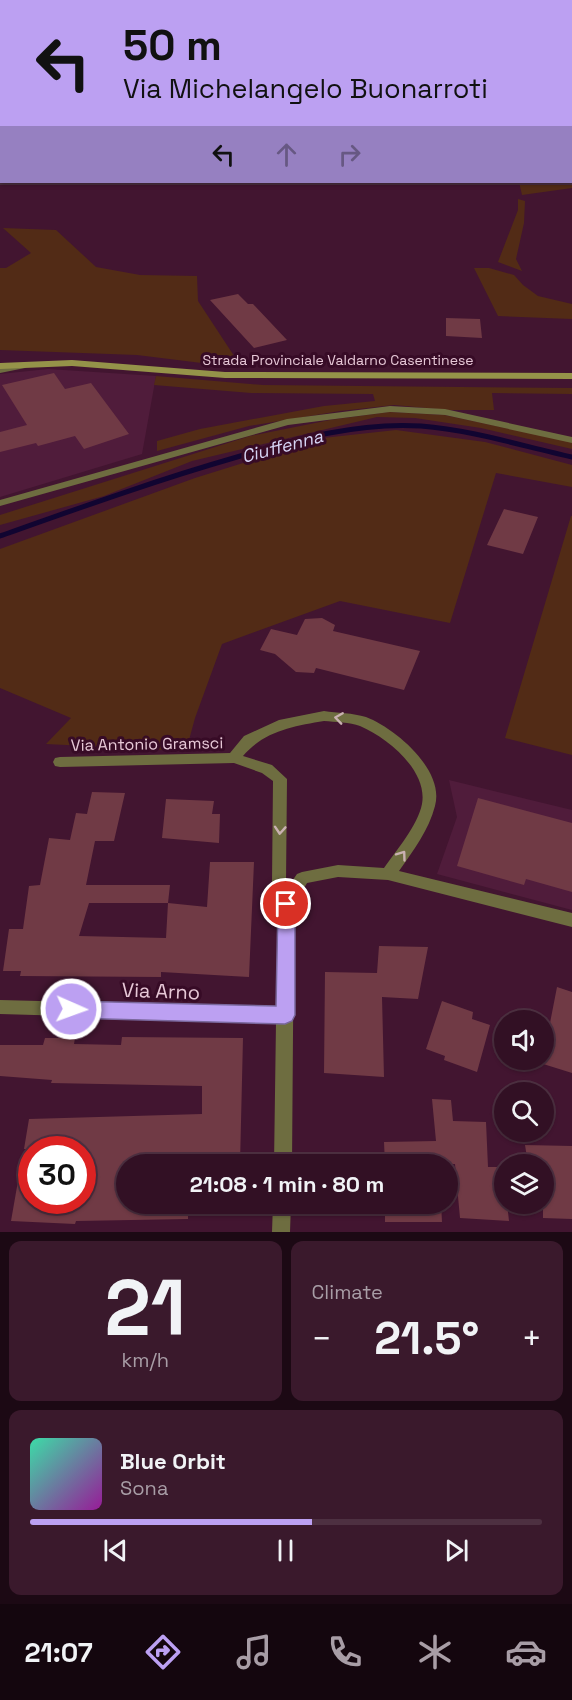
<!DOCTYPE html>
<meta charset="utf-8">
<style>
body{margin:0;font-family:"Space Grotesk",sans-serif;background:#3a192c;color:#f1f3f6;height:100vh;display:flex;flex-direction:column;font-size:22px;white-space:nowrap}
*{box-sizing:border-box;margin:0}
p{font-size:20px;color:#a89da6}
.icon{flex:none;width:33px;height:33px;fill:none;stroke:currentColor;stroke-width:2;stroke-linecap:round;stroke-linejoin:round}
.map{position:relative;height:1232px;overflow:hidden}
.drawer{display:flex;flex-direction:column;gap:9px;padding:9px;background:#1c0914;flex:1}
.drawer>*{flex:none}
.hud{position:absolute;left:0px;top:0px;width:573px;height:183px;box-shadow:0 2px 4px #0004,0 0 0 2px #4d3041;background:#bca0f2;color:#111;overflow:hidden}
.buttons{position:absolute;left:494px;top:1010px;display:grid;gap:12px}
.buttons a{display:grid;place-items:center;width:60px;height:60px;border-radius:50%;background:#321024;box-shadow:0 2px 4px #0004,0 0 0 2px #4d3041;font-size:30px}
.speed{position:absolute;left:18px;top:1136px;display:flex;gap:12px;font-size:30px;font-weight:700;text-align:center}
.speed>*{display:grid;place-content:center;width:78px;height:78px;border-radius:50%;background:#321024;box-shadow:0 2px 4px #0004,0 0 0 2px #4d3041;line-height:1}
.speed .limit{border:9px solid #d22;background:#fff;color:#111}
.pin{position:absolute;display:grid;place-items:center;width:51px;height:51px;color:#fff;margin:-26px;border:3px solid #fff;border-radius:50%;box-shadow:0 2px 6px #0007}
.me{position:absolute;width:66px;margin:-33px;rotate:92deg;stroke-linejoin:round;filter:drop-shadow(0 0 4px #0008)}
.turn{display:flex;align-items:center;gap:21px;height:126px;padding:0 24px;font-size:27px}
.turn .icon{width:78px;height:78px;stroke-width:2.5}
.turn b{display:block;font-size:42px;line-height:51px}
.lanes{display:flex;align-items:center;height:57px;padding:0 24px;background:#0003;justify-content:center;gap:30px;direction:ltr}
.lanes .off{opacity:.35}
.big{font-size:45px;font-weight:600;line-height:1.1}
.drawer .tile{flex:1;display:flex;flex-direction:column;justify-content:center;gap:9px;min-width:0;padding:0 21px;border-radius:12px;background:#3a192c}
.drawer .dial{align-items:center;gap:0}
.dial b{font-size:78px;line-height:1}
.song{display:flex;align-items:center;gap:18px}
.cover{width:72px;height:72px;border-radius:9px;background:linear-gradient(135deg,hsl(160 70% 55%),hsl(300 70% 35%))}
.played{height:6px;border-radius:3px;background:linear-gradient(90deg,#bca0f2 55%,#4d3041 55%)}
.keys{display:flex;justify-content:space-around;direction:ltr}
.heat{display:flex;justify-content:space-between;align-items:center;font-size:33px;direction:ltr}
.drawer .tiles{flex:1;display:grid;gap:9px;grid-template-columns:1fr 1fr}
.tile:last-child{grid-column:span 2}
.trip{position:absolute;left:116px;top:1154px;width:342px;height:60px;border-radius:30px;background:#321024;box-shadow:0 2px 4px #0004,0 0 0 2px #4d3041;font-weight:600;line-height:60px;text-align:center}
.tab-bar{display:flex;height:96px;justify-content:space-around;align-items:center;background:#14060e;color:#a89da6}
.tab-bar .icon{width:42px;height:42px}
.tab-bar .current{color:#bca0f2}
.tab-bar b{font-size:27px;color:#f1f3f6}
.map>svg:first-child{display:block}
</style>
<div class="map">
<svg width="572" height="1232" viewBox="0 0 572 1232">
<rect width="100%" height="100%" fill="#421530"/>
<!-- built -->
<path fill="#501c3b" d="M48,369l108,7 -14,78 -142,43v-123z
M449,780l123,30v100l-135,-36 20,-57z"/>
<!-- green -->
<path fill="#522b16" d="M572,114v74l-50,7 -3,-13h53z
M518,199l7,2 -1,22 -8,36 6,12 -24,-9 20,-52z
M3,228l53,2 40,37 44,8 57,1 1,25 44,67 -105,-13 -137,-5v-82h6l25,-15z
M474,268h15l25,7 9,10 15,11 34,8v15l-74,-3z
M156,376l107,9 309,3v6l-80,-1 2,17h-46l-54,-5 -54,6 -91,15 -92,25v-10l43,-12 124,-23 51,-5 -2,-7 -122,-1 -97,-8z
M389,412l55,3 128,27v7l-91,-21 -66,-10 -38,-1 -185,44 -88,35 -104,29v-10l250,-79 80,-16z
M396,430l89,12 87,23v22l-76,-14 -46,150 -110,-22 -118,43 -27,74 -9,33 -140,-7 25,-26 -71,-30v-139l195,-71 128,-40z
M571,516h1v239l-67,-17z"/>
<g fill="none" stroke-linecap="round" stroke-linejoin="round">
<!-- stream-far1 -->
<path stroke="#110531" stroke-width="4" d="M205,2l4,-2"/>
<!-- stream -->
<path stroke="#110531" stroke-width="5" d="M0,536c79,-28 157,-56 237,-79 60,-18 121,-35 184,-31 51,4 101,20 151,31"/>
</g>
<!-- building -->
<path fill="#703a45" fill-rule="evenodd" d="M238,294l10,10h5l34,36 -33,8 -44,-48z
M446,318l34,1 2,19 -36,-2z
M54,373l11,16 26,-6 38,51 -45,15 -9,-13 -37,10 -2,-3 -36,9v-20l27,-7 -25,-40z
M504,509l34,8 -15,37 -36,-9z
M322,618l13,7 -2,6 87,20 -16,39 -88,-22 -2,5 -18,-1 -21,-18 -15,-4 11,-21 26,6 8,-16z
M92,792l33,1 -11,48h-19l-9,44h84l-2,18 39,4 3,-45h44l-5,115 -88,-5v5l-141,-1 1,-5h-18l6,-42h14l6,-43 11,-1 9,-47 21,2 6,-27 11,1zM89,903h79l-2,35 -87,-2z
M478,798l94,25v69l-46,-13 -2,6 -67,-19z
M166,799l48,2 -2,13h8l-1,29 -57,-5z
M379,946l49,1 -10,52 -36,-2 2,80 -60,-4 1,-101 52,1z
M557,987l15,5v81l-32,-10 3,-4z
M442,1001l31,11 -1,7 18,6 -13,47 -33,-12 1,-4 -19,-7z
M122,1037l121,1 -3,126h-114v39h62v16l-112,2 -1,3 -64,-3 11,-63 10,1v41h50v-51h-58l5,-30 173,-5v-28l-151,-3 1,-3 -52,-4v-31h43l2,-7h30l-1,6 47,1z
M432,1099l19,1 2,21 33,1 2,45h16v36h3l2,18 -49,-3 -5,-54h-70l-1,-22 52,-1z
M525,1145l47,1v73l-29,-1v-54h-15z
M385,1203h56l1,19h-57z"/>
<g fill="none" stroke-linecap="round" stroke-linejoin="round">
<!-- minor -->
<path fill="#6e6d40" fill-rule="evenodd" d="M22,363l5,3 -2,2 -25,5v-6z
M390,406l55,3 127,28v6l-127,-28 -55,-3 -102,13 -288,81v-6l287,-81z
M324,711c13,2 29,2 42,6 29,11 79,53 69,89 -6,24 -22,45 -36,65l173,42v14l-184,-47 -50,-3 -31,6 -13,22 -2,259h-18l2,-142 -276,-8v-14l277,7 1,-103 -6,-22 1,-101 -11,-8 -28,-10 -174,4 -5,-1 -2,-4 2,-4 5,-1 170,-4 14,-17 35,-16zM324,721c11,1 26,1 36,5 28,12 68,45 62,78 -4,21 -26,47 -38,64l-46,-3 -36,7 -5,2 -9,13 -2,-5 1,-103 -15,-14 -29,-9c21,-25 51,-30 81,-35z
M273,1203h18l-1,29h-18z"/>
<!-- secondary -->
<path fill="#959349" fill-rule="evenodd" d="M72,360l153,12 347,1v6l-347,-1 -153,-12 -72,3v-6z"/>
</g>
<!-- one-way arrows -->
<defs><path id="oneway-chevron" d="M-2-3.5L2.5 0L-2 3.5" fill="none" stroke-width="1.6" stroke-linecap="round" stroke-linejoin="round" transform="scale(1.5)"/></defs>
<g stroke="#c9b1b1">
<use href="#oneway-chevron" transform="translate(339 718) rotate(-172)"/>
<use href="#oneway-chevron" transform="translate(280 830) rotate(94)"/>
<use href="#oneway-chevron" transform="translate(402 855) rotate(-54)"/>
</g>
<!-- route -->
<path fill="#bca0f2" stroke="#7a689d" stroke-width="1.5" d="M286,896l6,3 3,5v111l-3,6 -7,3 -214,-6 -6,-3 -3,-6 3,-6 6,-2 205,5 2,-102 2,-5z"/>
<g text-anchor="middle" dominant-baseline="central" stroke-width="6" stroke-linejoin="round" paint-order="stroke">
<!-- far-street labels -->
<g font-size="14" fill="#e7c8d7" stroke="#370b26">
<text x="338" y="360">Strada Provinciale Valdarno Casentinese</text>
</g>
<!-- street labels -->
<g font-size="16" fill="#e7c8d7" stroke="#370b26">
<text transform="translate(147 744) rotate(-1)">Via Antonio Gramsci</text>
</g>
<!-- water labels -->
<g font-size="18" font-style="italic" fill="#d7d5f6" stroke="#370b26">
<text transform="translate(282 446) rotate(-15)">Ciuffenna</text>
</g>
<!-- near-street labels -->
<g font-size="20" fill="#e7c8d7" stroke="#370b26">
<text transform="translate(161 991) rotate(2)">Via Arno</text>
</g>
</g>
</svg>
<div class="buttons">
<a><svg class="icon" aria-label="sound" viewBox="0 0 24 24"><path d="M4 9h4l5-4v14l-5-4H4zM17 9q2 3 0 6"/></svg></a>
<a><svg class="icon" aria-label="search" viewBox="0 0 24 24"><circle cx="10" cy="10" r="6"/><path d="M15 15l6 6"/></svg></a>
<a><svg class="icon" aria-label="layers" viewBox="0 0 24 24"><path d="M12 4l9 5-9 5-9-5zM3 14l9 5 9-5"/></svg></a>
</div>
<div class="speed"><div class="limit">30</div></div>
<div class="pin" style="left:286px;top:904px;background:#d93025"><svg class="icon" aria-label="arrive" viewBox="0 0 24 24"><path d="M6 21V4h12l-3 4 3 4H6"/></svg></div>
<svg class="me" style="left:71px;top:1009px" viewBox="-20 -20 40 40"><circle r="17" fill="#bca0f2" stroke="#fff" stroke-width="3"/><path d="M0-11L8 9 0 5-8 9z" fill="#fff"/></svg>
<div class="trip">21:08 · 1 min · 80 m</div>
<div class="hud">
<div class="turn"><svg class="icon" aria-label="left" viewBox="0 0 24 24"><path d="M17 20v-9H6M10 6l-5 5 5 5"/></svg><div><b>50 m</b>Via Michelangelo Buonarroti</div></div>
<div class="lanes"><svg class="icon" aria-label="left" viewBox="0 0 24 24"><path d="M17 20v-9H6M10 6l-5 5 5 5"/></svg><svg class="icon off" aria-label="ahead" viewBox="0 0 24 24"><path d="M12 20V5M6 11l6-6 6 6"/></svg><svg class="icon off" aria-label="right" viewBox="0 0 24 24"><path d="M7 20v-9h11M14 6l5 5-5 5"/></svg></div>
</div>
</div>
<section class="drawer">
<div class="tiles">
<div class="tile dial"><b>21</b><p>km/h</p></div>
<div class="tile"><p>Climate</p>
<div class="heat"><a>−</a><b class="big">21.5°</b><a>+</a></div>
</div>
<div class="tile">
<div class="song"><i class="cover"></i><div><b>Blue Orbit</b><p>Sona</p></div></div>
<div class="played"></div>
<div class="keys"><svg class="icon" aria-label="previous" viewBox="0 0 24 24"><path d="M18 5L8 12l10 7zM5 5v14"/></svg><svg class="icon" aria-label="pause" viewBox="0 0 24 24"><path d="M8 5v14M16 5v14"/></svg><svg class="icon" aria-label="next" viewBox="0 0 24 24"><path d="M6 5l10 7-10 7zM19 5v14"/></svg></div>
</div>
</div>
</section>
<nav class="tab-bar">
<b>21:07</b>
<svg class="icon current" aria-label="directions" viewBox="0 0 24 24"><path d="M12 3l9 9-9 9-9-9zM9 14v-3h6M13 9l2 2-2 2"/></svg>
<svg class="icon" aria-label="music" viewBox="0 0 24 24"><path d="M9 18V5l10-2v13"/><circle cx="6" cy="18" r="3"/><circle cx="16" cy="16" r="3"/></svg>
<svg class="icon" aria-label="phone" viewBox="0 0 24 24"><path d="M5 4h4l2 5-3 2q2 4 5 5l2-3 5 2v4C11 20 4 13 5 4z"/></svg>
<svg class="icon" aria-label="climate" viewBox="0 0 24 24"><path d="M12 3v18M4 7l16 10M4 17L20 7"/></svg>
<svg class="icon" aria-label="car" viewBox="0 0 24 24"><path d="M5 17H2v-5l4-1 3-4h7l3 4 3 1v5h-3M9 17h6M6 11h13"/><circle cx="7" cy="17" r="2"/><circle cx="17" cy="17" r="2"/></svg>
</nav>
